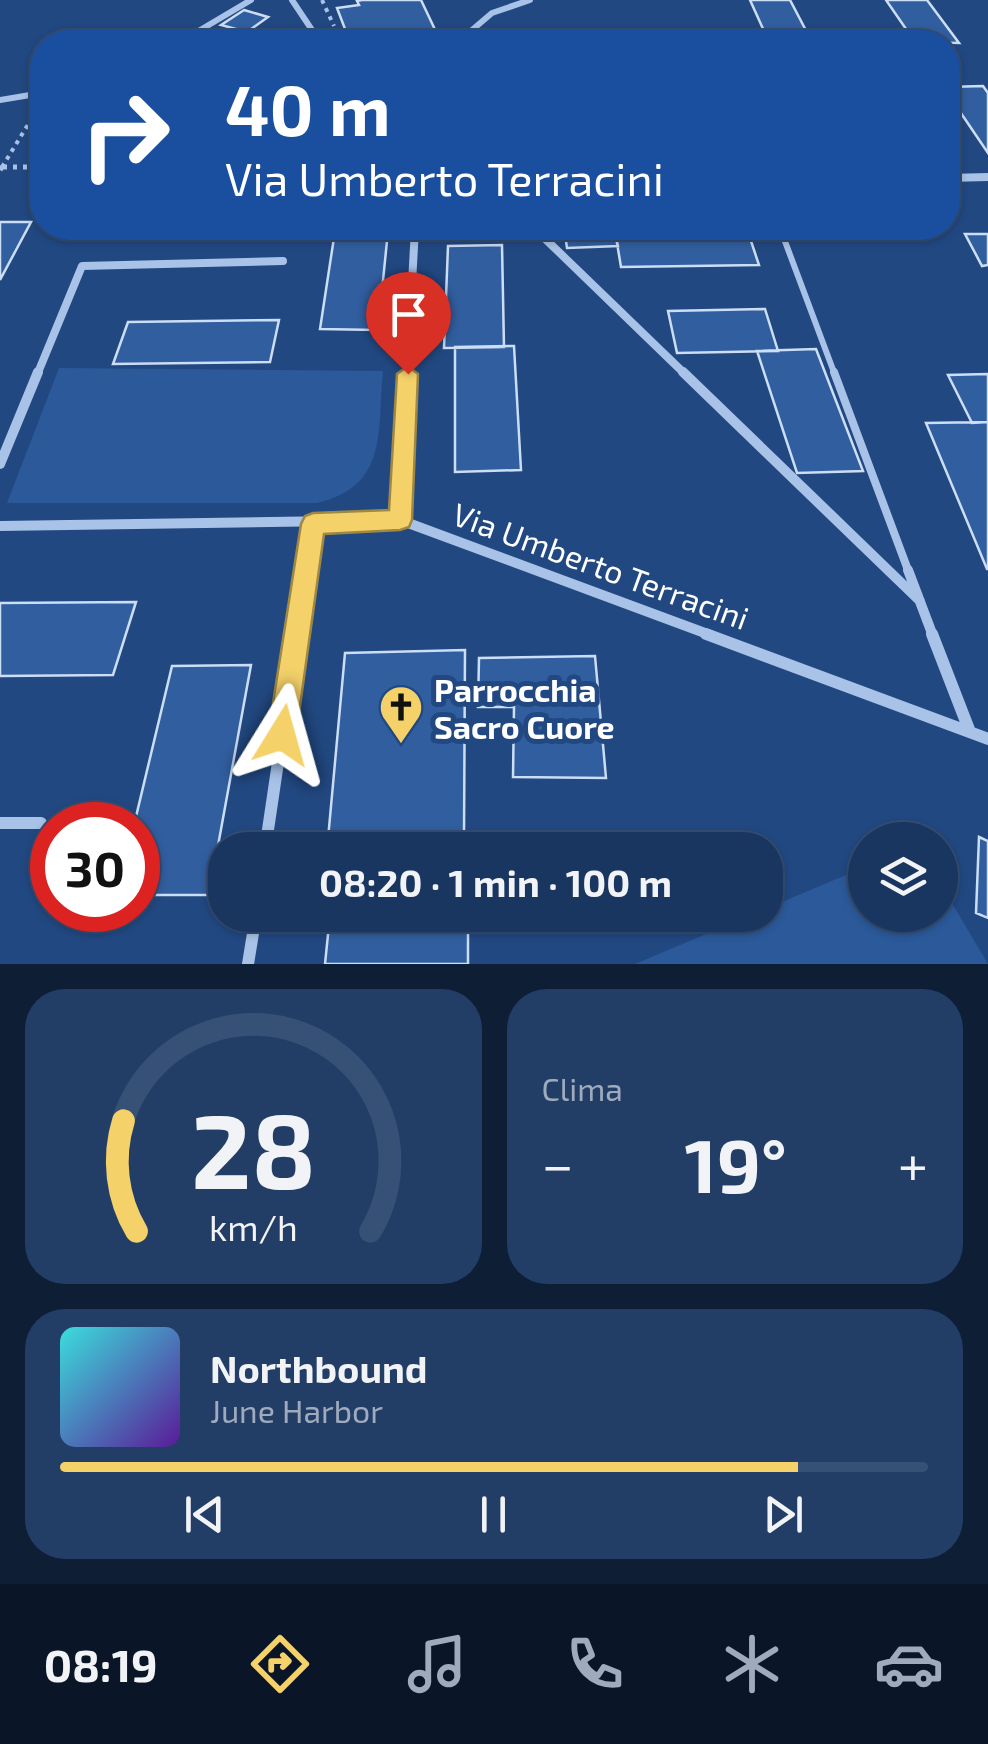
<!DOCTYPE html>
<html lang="it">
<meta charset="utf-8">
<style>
body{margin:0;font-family:"Exo 2",sans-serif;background:#223e67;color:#f1f3f6;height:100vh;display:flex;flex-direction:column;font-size:38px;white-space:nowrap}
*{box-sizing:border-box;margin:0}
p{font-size:32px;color:#9fabbd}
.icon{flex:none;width:55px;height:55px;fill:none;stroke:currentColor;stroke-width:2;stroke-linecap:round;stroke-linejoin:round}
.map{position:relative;height:964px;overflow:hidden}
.sheet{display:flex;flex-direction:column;gap:25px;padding:25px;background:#0e1e35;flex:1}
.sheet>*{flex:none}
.guide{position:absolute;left:30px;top:30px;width:930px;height:210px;border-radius:40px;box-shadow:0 2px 8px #0004,0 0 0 2px #375076;background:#1a4fa0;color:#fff;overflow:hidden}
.tools{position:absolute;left:848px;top:822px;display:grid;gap:20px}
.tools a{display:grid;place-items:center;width:110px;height:110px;border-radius:50%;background:#193661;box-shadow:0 2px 8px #0004,0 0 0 2px #375076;font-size:50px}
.speed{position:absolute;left:30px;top:802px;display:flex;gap:20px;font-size:50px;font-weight:700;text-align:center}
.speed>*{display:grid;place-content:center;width:130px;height:130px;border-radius:50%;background:#193661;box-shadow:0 2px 8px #0004,0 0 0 2px #375076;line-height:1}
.speed .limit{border:15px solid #d22;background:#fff;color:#111}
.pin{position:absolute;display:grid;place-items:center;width:85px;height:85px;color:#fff;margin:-102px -42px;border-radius:50% 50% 50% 0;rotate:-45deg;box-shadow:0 0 10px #0007}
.pin .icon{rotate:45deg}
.me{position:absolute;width:110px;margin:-55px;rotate:8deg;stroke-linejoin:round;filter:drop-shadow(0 0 8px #0008)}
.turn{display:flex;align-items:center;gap:35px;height:210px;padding:0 30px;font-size:45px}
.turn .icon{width:130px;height:130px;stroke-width:2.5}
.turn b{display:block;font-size:70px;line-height:85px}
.big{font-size:75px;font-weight:700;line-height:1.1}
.sheet .widget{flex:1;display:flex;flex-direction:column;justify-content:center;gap:15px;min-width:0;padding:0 35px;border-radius:40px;background:#223e67}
.sheet .dial{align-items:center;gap:0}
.dial svg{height:260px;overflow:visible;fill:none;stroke:#375076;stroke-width:7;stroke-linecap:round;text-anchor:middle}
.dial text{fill:#f1f3f6;stroke:none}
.song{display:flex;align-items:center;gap:30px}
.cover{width:120px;height:120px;border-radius:15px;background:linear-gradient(135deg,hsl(180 70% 55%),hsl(270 70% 35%))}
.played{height:10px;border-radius:5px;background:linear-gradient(90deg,#f4d169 85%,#375076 85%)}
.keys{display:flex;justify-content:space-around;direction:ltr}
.heat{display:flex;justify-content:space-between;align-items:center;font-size:55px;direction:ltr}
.sheet .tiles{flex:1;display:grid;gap:25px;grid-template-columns:1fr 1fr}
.widget:last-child{grid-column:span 2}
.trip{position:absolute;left:208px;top:832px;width:575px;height:100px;border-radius:40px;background:#193661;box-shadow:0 2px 8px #0004,0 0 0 2px #375076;font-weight:700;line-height:100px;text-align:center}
.menu{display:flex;height:160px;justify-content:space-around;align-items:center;background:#0a1627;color:#9fabbd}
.menu .icon{width:70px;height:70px}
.menu .on{color:#f4d169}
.menu b{font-size:45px;color:#f1f3f6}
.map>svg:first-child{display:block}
</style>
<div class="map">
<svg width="988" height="964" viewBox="0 0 988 964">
<rect width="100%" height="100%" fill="#214881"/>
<!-- green -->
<path fill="#2b5999" d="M59,368l324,3c-6,61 6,115 -66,132h-310z
M865,867v48h75v-32l48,81h-353l116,-49h14v-6z"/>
<!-- building -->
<path fill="#315e9f" stroke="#ccddf6" stroke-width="2.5" d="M421,0l18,38 -89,4 -13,-34 22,-3 -2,-4 5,-1z
M750,0h40l22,42h-43z
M886,0h41l32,43 -44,-1z
M244,10l24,7 -21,15 -26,-7z
M983,86l5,7v60l-40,-59v-7z
M0,222h31l-31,58z
M564,228h50l4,18 -51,2z
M747,229l12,36 -138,2 -6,-36z
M335,231h53l-10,99 -58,-1z
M965,234h23v31l-6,1z
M502,245l2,102 -60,1 4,-102z
M765,309l13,42 -101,2 -9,-42z
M279,320l-9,42 -157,2 15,-42z
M514,346l7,124 -66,2v-125z
M816,349l47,122 -66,2 -40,-122z
M988,374v48l-16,1 -24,-48z
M988,422v147h-1l-61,-146z
M136,602l-23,73 -113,1v-73z
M465,650l-1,186 -136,3 17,-186z
M595,656l11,122 -93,-1 1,-70h-36l1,-49z
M251,665l-42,230h-71v-70h-4l38,-159z
M979,837l9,4v77l-12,-5z
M330,915h138v49h-143z"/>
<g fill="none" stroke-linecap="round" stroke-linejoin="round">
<!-- path-far1 -->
<path stroke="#a8c2e8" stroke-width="4" stroke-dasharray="4 5" stroke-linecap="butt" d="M322,0l12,26
M2,167l35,-57"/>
<!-- path -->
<path stroke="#a8c2e8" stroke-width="5" stroke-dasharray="4 6" stroke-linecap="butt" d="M3,167h39
M0,170l4,-6"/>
<!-- lane-far1 -->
<path stroke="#a8c2e8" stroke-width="6" d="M780,228l55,147"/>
<!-- lane -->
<path stroke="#a8c2e8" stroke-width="8" d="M834,372l74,198"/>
<!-- street-far3 -->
<path stroke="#a8c2e8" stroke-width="6" d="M292,0l28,42
M180,42l71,-42
M458,42l34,-29 38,-13
M0,100l42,-7"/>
<!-- street-far2 -->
<path stroke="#a8c2e8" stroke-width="8" d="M948,178l40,-1
M534,228l152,147
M37,375l45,-109 201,-5
M407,375l8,-147"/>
<!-- street-far1 -->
<path stroke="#a8c2e8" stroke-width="10" d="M683,372l237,229
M0,464l38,-92
M400,520l8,-148
M0,526l400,-6 313,116
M908,570l25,66
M296,636l17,-112"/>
<!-- street -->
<path stroke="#a8c2e8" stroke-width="12" d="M706,634l282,105
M932,634l38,98
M0,823h41
M265,850l32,-216
M248,964l8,-49"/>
</g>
<!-- route -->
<path fill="#f4d169" stroke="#9f8844" stroke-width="2.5" d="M408,366l10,8 -6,146 -3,7 -9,3 -76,4 -28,201 -4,10 -10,4 -10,-4 -4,-10 33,-211 4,-8 8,-3 76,-3 8,-136z"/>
<!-- icons -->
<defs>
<g id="church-pin" transform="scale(2.25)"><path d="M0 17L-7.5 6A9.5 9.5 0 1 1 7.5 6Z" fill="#f4d169" stroke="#214881"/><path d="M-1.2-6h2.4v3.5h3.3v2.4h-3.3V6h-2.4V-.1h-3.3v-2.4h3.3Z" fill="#111"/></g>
</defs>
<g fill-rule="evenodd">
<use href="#church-pin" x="401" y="707"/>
</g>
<g text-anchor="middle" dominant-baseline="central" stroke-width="10" stroke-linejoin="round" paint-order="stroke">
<!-- street labels -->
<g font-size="32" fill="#fff" stroke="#214881">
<text transform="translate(601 565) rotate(20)">Via Umberto Terracini</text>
</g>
<!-- poi labels -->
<g font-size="32" font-weight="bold" fill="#fff" stroke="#214881" text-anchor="start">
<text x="434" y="689">Parrocchia<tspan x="434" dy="37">Sacro Cuore</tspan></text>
</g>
</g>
</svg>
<div class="tools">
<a><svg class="icon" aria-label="layers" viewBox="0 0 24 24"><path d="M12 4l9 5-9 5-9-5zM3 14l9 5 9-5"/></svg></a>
</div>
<div class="speed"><div class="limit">30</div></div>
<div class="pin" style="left:408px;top:374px;background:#d93025"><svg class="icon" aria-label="arrive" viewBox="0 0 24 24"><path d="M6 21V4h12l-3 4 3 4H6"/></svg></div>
<svg class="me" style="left:282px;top:735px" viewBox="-20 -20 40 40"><path d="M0-17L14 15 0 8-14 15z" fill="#f4d169" stroke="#fff" stroke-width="4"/></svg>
<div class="trip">08:20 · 1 min · 100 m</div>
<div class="guide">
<div class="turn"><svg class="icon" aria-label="right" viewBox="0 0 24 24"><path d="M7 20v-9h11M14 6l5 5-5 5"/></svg><div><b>40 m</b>Via Umberto Terracini</div></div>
</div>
</div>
<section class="sheet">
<div class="tiles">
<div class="widget dial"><svg viewBox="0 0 100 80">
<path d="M14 69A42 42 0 1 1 86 69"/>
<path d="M14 69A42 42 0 0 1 10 35" stroke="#f4d169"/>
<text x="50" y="56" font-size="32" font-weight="700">28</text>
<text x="50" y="72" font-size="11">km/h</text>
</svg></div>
<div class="widget"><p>Clima</p>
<div class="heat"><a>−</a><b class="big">19°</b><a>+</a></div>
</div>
<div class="widget">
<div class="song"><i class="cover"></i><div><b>Northbound</b><p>June Harbor</p></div></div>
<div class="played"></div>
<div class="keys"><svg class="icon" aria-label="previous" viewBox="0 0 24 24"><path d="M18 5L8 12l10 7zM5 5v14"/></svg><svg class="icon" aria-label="pause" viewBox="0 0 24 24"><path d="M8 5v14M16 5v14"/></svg><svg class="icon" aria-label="next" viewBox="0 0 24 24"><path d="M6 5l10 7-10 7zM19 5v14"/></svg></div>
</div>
</div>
</section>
<nav class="menu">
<b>08:19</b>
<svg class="icon on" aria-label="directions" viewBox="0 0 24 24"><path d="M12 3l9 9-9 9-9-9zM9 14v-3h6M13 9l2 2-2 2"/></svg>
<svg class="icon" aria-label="music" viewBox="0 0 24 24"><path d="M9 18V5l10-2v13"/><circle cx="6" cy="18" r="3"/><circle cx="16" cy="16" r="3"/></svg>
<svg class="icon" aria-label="phone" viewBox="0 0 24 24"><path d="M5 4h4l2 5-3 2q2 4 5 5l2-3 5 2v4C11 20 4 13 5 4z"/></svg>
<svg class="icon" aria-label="climate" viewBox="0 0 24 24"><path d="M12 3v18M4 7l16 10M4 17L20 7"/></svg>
<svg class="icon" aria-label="car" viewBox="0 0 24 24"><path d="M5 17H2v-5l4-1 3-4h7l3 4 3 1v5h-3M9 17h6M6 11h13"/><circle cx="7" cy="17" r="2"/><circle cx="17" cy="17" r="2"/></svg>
</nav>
